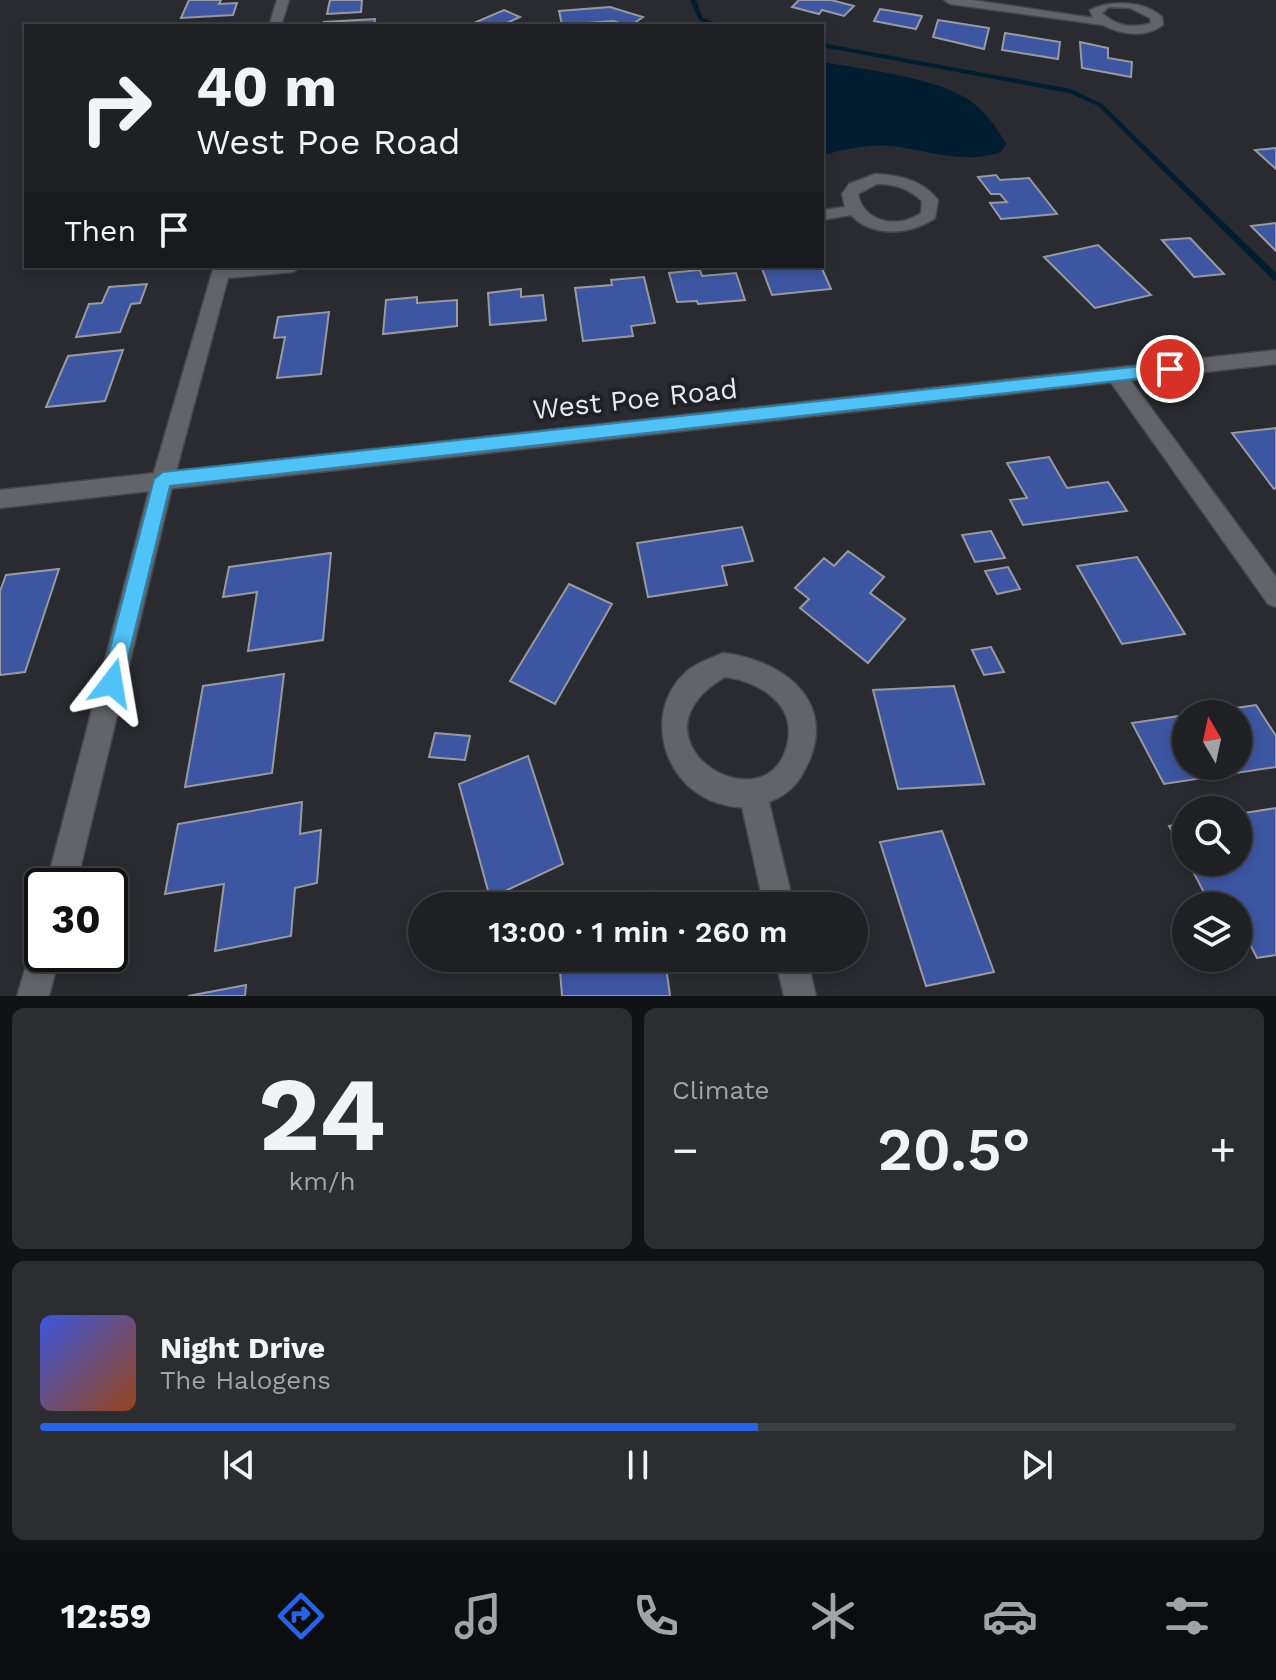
<!DOCTYPE html>
<meta charset="utf-8">
<style>
body{margin:0;font-family:"Work Sans",sans-serif;background:#2c2d31;color:#f1f3f6;height:100vh;display:flex;flex-direction:column;font-size:30px;white-space:nowrap}
*{box-sizing:border-box;margin:0}
p{font-size:26px;color:#a1a3a6}
.icon{flex:none;width:44px;height:44px;fill:none;stroke:currentColor;stroke-width:2;stroke-linecap:round;stroke-linejoin:round}
.map{position:relative;height:996px;overflow:hidden}
.side{display:flex;flex-direction:column;gap:12px;padding:12px;background:#111214;flex:1}
.side>*{flex:none}
.guide{position:absolute;left:24px;top:24px;width:800px;height:244px;border-radius:0px;box-shadow:0 4px 12px #0003,0 0 0 2px #3c3e41;background:#1f2024;color:#f1f3f6;overflow:hidden}
.needle{width:52px;rotate:351deg}
.fabs{position:absolute;left:1172px;top:700px;display:grid;gap:16px}
.fabs a{display:grid;place-items:center;width:80px;height:80px;border-radius:50%;background:#1f2024;box-shadow:0 4px 12px #0003,0 0 0 2px #3c3e41;font-size:40px}
.speed{position:absolute;left:24px;top:868px;display:flex;gap:16px;font-size:40px;font-weight:700;text-align:center}
.speed>*{display:grid;place-content:center;width:104px;height:104px;border-radius:50%;background:#1f2024;box-shadow:0 4px 12px #0003,0 0 0 2px #3c3e41;line-height:1}
.speed .limit{border:4px solid #111;border-radius:12px;background:#fff;color:#111}
.pin{position:absolute;display:grid;place-items:center;width:68px;height:68px;color:#fff;margin:-34px;border:4px solid #fff;border-radius:50%;box-shadow:0 2px 8px #0007}
.me{position:absolute;width:88px;margin:-44px;rotate:14deg;stroke-linejoin:round;filter:drop-shadow(0 0 6px #0008)}
.turn{display:flex;align-items:center;gap:28px;height:168px;padding:0 40px;font-size:36px}
.turn .icon{width:104px;height:104px;stroke-width:2.5}
.turn b{display:block;font-size:56px;line-height:68px}
.then{display:flex;align-items:center;height:76px;padding:0 40px;background:#0003;gap:16px;font-size:30px}
.big{font-size:60px;font-weight:600;line-height:1.1}
.side .widget{flex:1;display:flex;flex-direction:column;justify-content:center;gap:12px;min-width:0;padding:0 28px;border-radius:12px;background:#2c2d31}
.side .dial{align-items:center;gap:0}
.dial b{font-size:104px;line-height:1}
.song{display:flex;align-items:center;gap:24px}
.cover{width:96px;height:96px;border-radius:12px;background:linear-gradient(135deg,hsl(230 70% 55%),hsl(20 70% 35%))}
.played{height:8px;border-radius:4px;background:linear-gradient(90deg,#2563eb 60%,#3c3e41 60%)}
.keys{display:flex;justify-content:space-around;direction:ltr}
.heat{display:flex;justify-content:space-between;align-items:center;font-size:44px;direction:ltr}
.side .tiles{flex:1;display:grid;gap:12px;grid-template-columns:1fr 1fr}
.widget:last-child{grid-column:span 2}
.trip{position:absolute;left:408px;top:892px;width:460px;height:80px;border-radius:40px;background:#1f2024;box-shadow:0 4px 12px #0003,0 0 0 2px #3c3e41;font-weight:600;line-height:80px;text-align:center}
.menu{display:flex;height:128px;justify-content:space-around;align-items:center;background:#0c0d0e;color:#a1a3a6}
.menu .icon{width:56px;height:56px}
.menu .active{color:#2563eb}
.menu b{font-size:36px;color:#f1f3f6}
.map>svg:first-child{display:block}
</style>
<div class="map">
<svg width="1276" height="996" viewBox="0 0 1276 996">
<rect width="100%" height="100%" fill="#292b30"/>
<!-- water -->
<path fill="#011d30" d="M822,62c40,7 110,15 144,36 18,11 30,28 40,46l-5,8c-40,13 -71,-2 -111,-6 -24,-2 -44,4 -68,9z"/>
<g fill="none" stroke-linecap="round" stroke-linejoin="round">
<!-- stream -->
<path fill="#011d30" fill-rule="evenodd" d="M690,0h6l7,18 22,8h-9l-17,-6z
M822,43l249,46 31,15 174,169v8l-3,-1 -175,-174 -29,-13 -247,-46z"/>
</g>
<!-- building -->
<path fill="#3d56a2" stroke="#989aa0" stroke-width="2" d="M189,0h32l-2,4 18,-1 -4,12 -52,3z
M330,0h32l-1,12 -34,2z
M799,0h32l23,6 -10,10 -22,-6 -3,4 -27,-7z
M610,7l33,10 -13,9 -17,-5 -51,4 -3,-14z
M880,9l42,7 -6,13 -42,-8z
M504,10l16,7 -20,9h-33z
M375,19l-1,7h-50v-4z
M938,20l51,8 -5,21 -51,-12z
M1005,33l55,9 -2,17 -56,-9z
M1080,42l28,6v10l24,4 -1,15 -49,-9z
M1276,148v21l-21,-19z
M996,175l4,5 29,-2 28,36 -56,5 -11,-16 17,-1 -7,-8h-9l-13,-17z
M1276,223v28l-25,-25z
M1190,238l34,36 -30,3 -32,-37z
M1098,245l53,50 -56,13 -51,-51z
M761,266h60l10,23 -59,6z
M700,270l2,6 34,-3 9,27 -47,4 -1,-3 -20,1 -8,-29z
M644,277l11,46 -24,3 2,10 -50,5 -8,-53 37,-3 -1,-5z
M147,284l-7,19 -9,1 -11,28 -44,5 13,-33 13,-1 7,-16z
M521,289v8l22,-2 3,25 -56,5 -2,-32z
M417,297v6l40,-3v26l-74,8 3,-34z
M329,312l-8,62 -44,4 8,-41 -11,1 4,-21z
M123,350l-18,51 -59,6 22,-51z
M1276,428v60l-2,1 -42,-56z
M1049,457l18,31 41,-6 19,29 -104,14 -13,-25 17,-2 -20,-35z
M742,527l11,34 -31,5 5,19 -79,12 -11,-54z
M991,531l14,27 -30,4 -13,-27z
M848,551l36,26 -14,16 35,26 -37,44 -68,-55 9,-9 -14,-11 29,-30 10,8z
M331,553l-8,87 -75,11 9,-59 -34,5 6,-30z
M1137,557l48,77 -63,10 -45,-78z
M1008,567l12,22 -23,5 -12,-23z
M59,569l-34,103 -25,3v-84l6,-16z
M569,584l43,20 -57,100 -45,-23z
M991,647l13,25 -20,3 -12,-25z
M284,674l-12,99 -87,14 18,-101z
M954,686l30,98 -86,5 -25,-99z
M1256,705l20,31v31l-112,17 -32,-61 54,-8v51h52v-52h-46z
M435,733l35,3 -5,24 -36,-3z
M528,756l35,108 -73,34 -31,-114z
M302,802l-2,32 21,-4 -4,53 -22,5 -4,48 -76,15 9,-67 -59,10 13,-70z
M1276,808v147l-19,3 -19,-37v-15h-8l-4,-7 -17,3 -21,-40h50v-48z
M1186,823v34l-17,-31z
M942,831l52,141 -68,14 -46,-144z
M655,891l2,15h-86z
M559,958h106l5,38h-108z
M246,985l-1,11h-57z"/>
<g fill="none" stroke-linecap="round" stroke-linejoin="round">
<!-- minor casing -->
<g stroke="#45474b" stroke-width="3">
<path id="minor" d="M277,0h12l-8,26h-12z
M944,0h28l121,18 -3,-8c20,-10 54,-10 72,7l1,8c-17,13 -42,10 -60,0l-153,-21zM1109,7l21,1 20,10 1,5c-18,6 -35,3 -49,-10z
M875,174c25,1 47,6 63,26l-3,18c-24,17 -63,20 -84,-3l-29,5v-10l23,-3 -3,-13 7,-10zM877,184c18,0 31,4 45,17l-1,12c-23,16 -57,10 -63,-19z
M214,266h88l-9,6 -65,6 -54,201 -98,407h-30l106,-407z
M1116,368l7,2 153,207v30l-8,-3 -159,-224 -3,-5z
M723,653c54,6 112,43 87,106 -10,22 -18,34 -41,43l25,104h-30l-22,-99c-9,1 -16,-2 -24,-4 -54,-16 -76,-90 -33,-130 9,-9 26,-15 38,-20zM725,677c37,5 75,30 61,72 -25,78 -165,-11 -61,-72z
M42,939v15h18l-11,42h-32l16,-53z
M775,958h32l9,38h-32z"/>
</g>
<!-- tertiary casing -->
<g stroke="#45474b" stroke-width="3">
<path id="tertiary" d="M1276,350v14l-1276,144v-18z"/>
</g>
<!-- minor -->
<use href="#minor" fill="#626469" fill-rule="evenodd"/>
<!-- tertiary -->
<use href="#tertiary" fill="#626469" fill-rule="evenodd"/>
</g>
<!-- route -->
<path fill="#4fc3f7" stroke="#337fa1" stroke-width="2" d="M1170,363l8,6 -8,6 -1000,111 -48,197 -3,7 -7,3 -8,-3 -3,-7 53,-204 9,-7z"/>
<g text-anchor="middle" dominant-baseline="central" stroke-width="8" stroke-linejoin="round" paint-order="stroke">
<!-- street labels -->
<g font-size="28" fill="#e8e9ec" stroke="#202126">
<text transform="translate(635 399) rotate(-6)">West Poe Road</text>
</g>
</g>
</svg>
<div class="fabs">
<a><svg class="needle" viewBox="-14 -14 28 28"><path d="M0-13l5 13h-10z" fill="#e53935"/><path d="M0 13l5-13h-10z" fill="#a1a3a6"/></svg></a>
<a><svg class="icon" aria-label="search" viewBox="0 0 24 24"><circle cx="10" cy="10" r="6"/><path d="M15 15l6 6"/></svg></a>
<a><svg class="icon" aria-label="layers" viewBox="0 0 24 24"><path d="M12 4l9 5-9 5-9-5zM3 14l9 5 9-5"/></svg></a>
</div>
<div class="speed"><div class="limit">30</div></div>
<div class="pin" style="left:1170px;top:369px;background:#d93025"><svg class="icon" aria-label="arrive" viewBox="0 0 24 24"><path d="M6 21V4h12l-3 4 3 4H6"/></svg></div>
<svg class="me" style="left:112px;top:683px" viewBox="-20 -20 40 40"><path d="M0-17L14 15 0 8-14 15z" fill="#4fc3f7" stroke="#fff" stroke-width="4"/></svg>
<div class="trip">13:00 · 1 min · 260 m</div>
<div class="guide">
<div class="turn"><svg class="icon" aria-label="right" viewBox="0 0 24 24"><path d="M7 20v-9h11M14 6l5 5-5 5"/></svg><div><b>40 m</b>West Poe Road</div></div>
<div class="then">Then<svg class="icon" aria-label="arrive" viewBox="0 0 24 24"><path d="M6 21V4h12l-3 4 3 4H6"/></svg></div>
</div>
</div>
<section class="side">
<div class="tiles">
<div class="widget dial"><b>24</b><p>km/h</p></div>
<div class="widget"><p>Climate</p>
<div class="heat"><a>−</a><b class="big">20.5°</b><a>+</a></div>
</div>
<div class="widget">
<div class="song"><i class="cover"></i><div><b>Night Drive</b><p>The Halogens</p></div></div>
<div class="played"></div>
<div class="keys"><svg class="icon" aria-label="previous" viewBox="0 0 24 24"><path d="M18 5L8 12l10 7zM5 5v14"/></svg><svg class="icon" aria-label="pause" viewBox="0 0 24 24"><path d="M8 5v14M16 5v14"/></svg><svg class="icon" aria-label="next" viewBox="0 0 24 24"><path d="M6 5l10 7-10 7zM19 5v14"/></svg></div>
</div>
</div>
</section>
<nav class="menu">
<b>12:59</b>
<svg class="icon active" aria-label="directions" viewBox="0 0 24 24"><path d="M12 3l9 9-9 9-9-9zM9 14v-3h6M13 9l2 2-2 2"/></svg>
<svg class="icon" aria-label="music" viewBox="0 0 24 24"><path d="M9 18V5l10-2v13"/><circle cx="6" cy="18" r="3"/><circle cx="16" cy="16" r="3"/></svg>
<svg class="icon" aria-label="phone" viewBox="0 0 24 24"><path d="M5 4h4l2 5-3 2q2 4 5 5l2-3 5 2v4C11 20 4 13 5 4z"/></svg>
<svg class="icon" aria-label="climate" viewBox="0 0 24 24"><path d="M12 3v18M4 7l16 10M4 17L20 7"/></svg>
<svg class="icon" aria-label="car" viewBox="0 0 24 24"><path d="M5 17H2v-5l4-1 3-4h7l3 4 3 1v5h-3M9 17h6M6 11h13"/><circle cx="7" cy="17" r="2"/><circle cx="17" cy="17" r="2"/></svg>
<svg class="icon" aria-label="filters" viewBox="0 0 24 24"><path d="M4 7h16M4 17h16"/><circle cx="9" cy="7" r="2"/><circle cx="15" cy="17" r="2"/></svg>
</nav>
